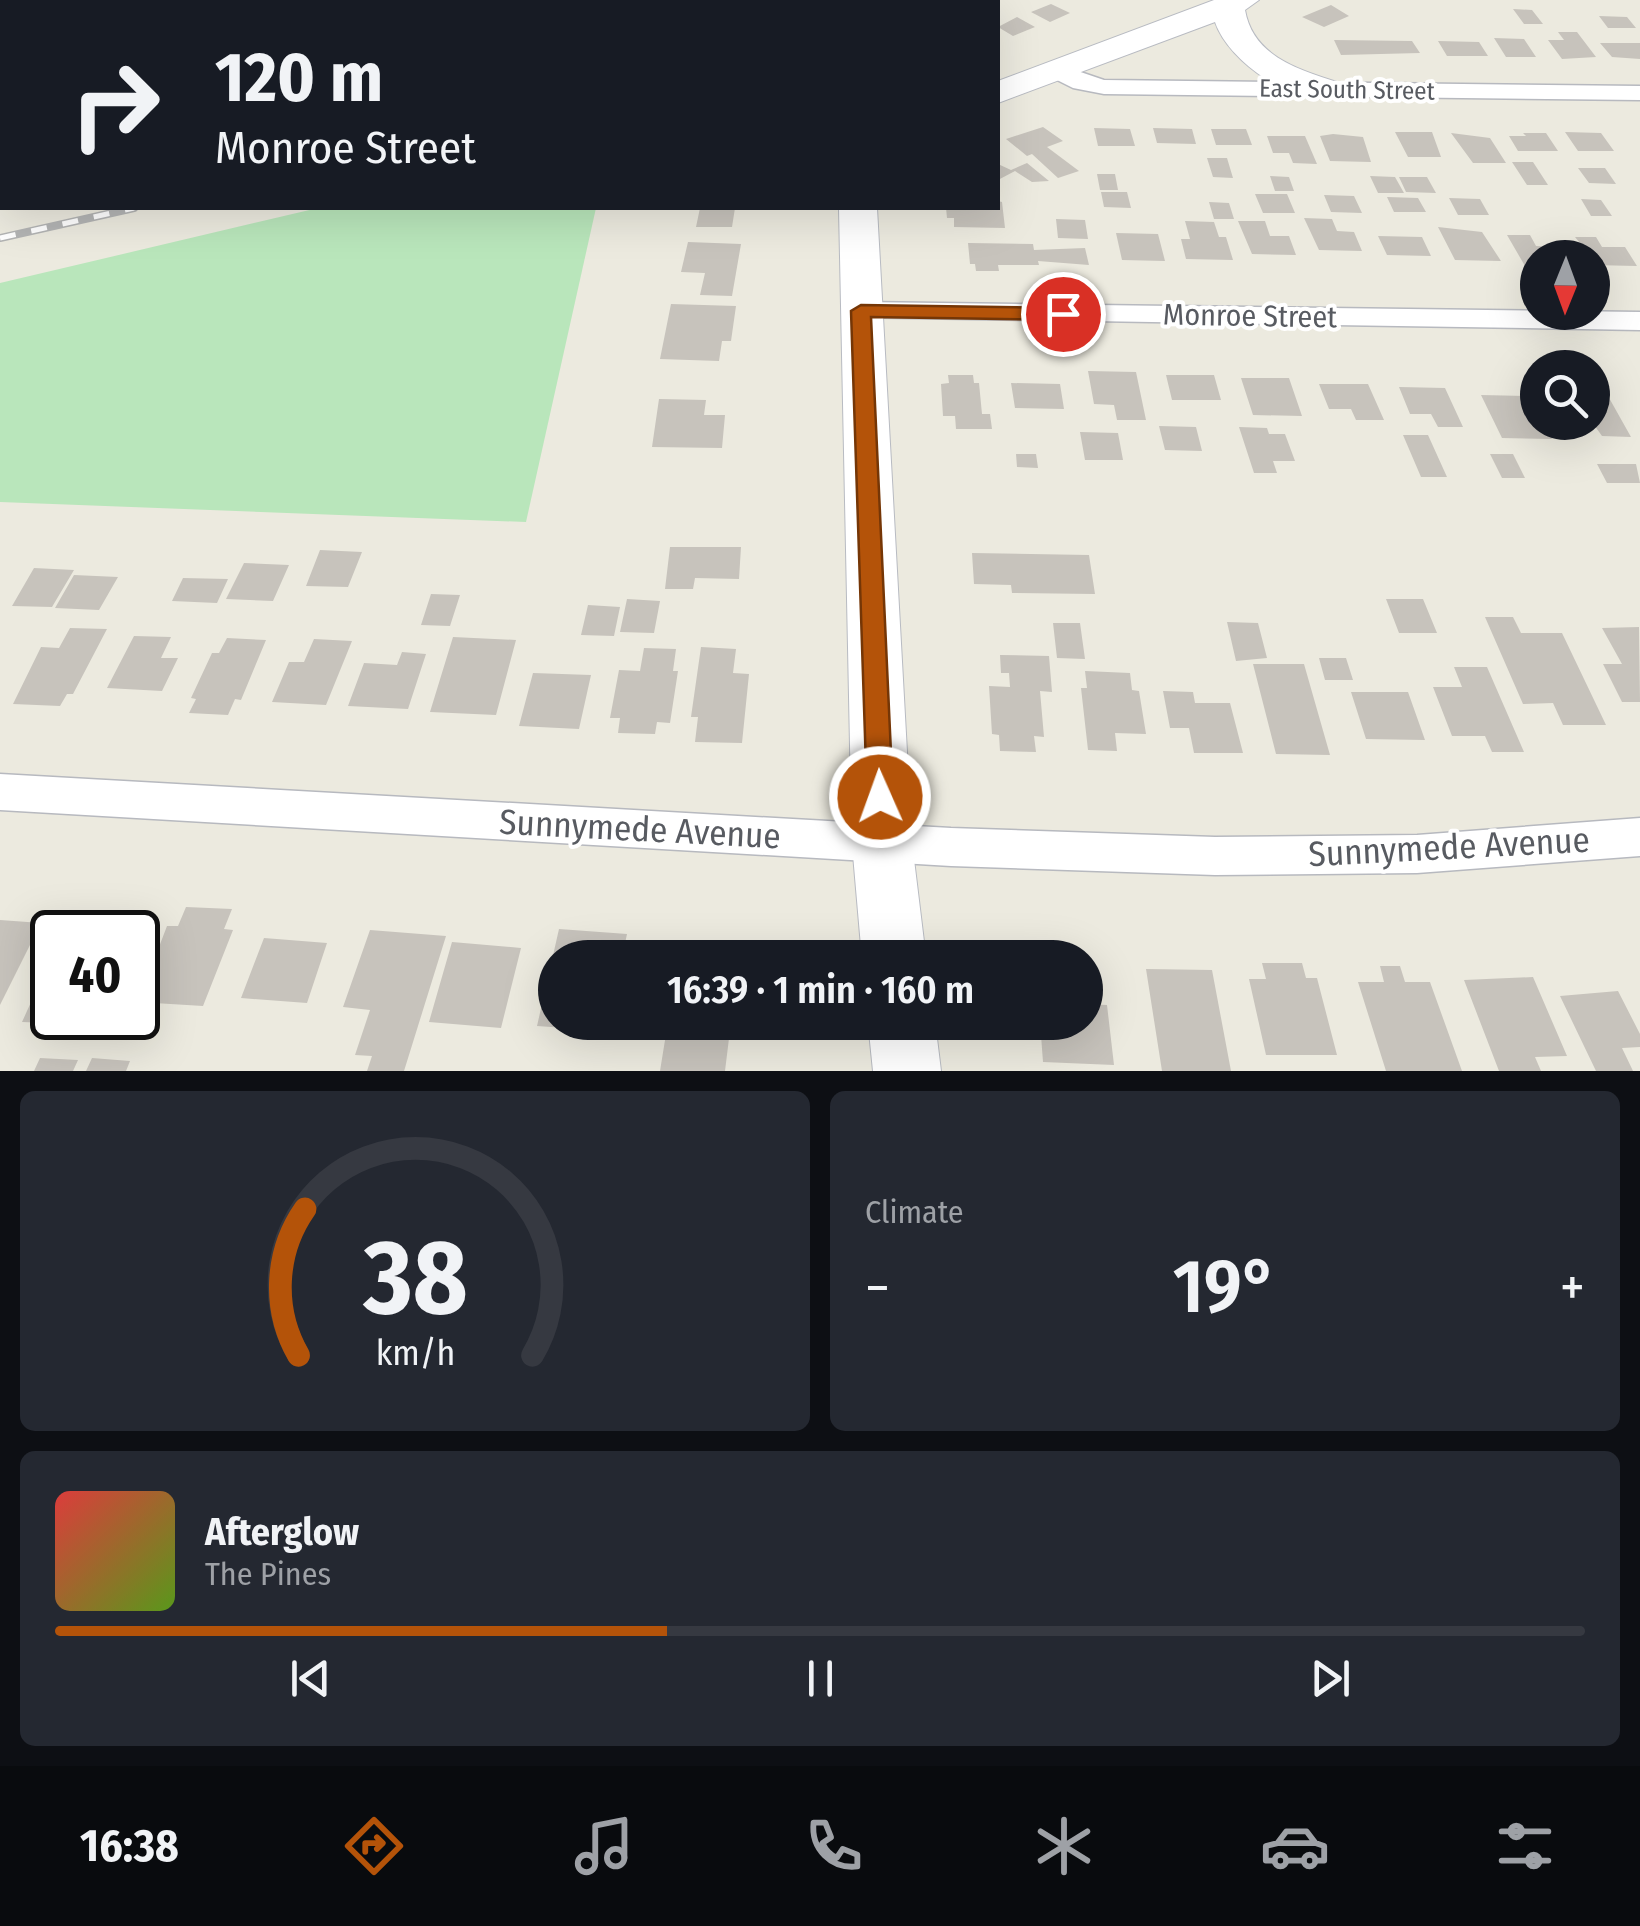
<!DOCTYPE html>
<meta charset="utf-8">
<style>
body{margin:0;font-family:"Fira Sans Condensed",sans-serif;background:#242831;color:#f1f3f6;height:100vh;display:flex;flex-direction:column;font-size:38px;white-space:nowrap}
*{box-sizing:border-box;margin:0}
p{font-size:32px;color:#9ea1a6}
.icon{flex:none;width:55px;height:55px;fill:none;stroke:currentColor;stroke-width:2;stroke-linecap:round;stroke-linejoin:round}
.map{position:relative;height:1071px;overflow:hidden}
.sheet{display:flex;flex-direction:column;gap:20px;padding:20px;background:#0d0f14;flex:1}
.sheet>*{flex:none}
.banner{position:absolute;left:0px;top:0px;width:1000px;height:210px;box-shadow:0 10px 40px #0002;background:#171b24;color:#f1f3f6;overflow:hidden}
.needle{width:65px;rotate:181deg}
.fabs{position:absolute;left:1520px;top:240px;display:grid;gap:20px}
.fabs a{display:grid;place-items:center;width:90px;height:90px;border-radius:50%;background:#171b24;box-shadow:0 10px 40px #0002;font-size:50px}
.speed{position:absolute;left:30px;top:910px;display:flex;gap:20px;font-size:50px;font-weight:700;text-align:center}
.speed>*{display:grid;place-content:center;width:130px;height:130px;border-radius:50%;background:#171b24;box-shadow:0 10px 40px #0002;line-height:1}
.speed .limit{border:5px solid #111;border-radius:15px;background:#fff;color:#111}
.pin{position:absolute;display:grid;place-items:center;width:85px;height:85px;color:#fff;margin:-42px;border:5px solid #fff;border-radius:50%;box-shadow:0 2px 10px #0007}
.me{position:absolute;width:110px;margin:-55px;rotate:358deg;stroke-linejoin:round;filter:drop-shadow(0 0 8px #0008)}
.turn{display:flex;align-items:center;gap:35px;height:210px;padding:0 50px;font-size:45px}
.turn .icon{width:130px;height:130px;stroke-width:2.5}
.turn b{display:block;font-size:70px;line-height:85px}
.big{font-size:75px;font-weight:600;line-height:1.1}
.sheet .tile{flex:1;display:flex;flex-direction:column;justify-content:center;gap:15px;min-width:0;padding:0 35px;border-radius:15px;background:#242831}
.sheet .dial{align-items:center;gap:0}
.dial svg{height:260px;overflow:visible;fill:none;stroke:#363941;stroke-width:7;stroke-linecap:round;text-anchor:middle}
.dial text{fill:#f1f3f6;stroke:none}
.song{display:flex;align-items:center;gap:30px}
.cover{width:120px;height:120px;border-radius:15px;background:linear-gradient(135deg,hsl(0 70% 55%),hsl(90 70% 35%))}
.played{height:10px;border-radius:5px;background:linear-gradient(90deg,#b45309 40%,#363941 40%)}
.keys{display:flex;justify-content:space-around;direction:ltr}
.heat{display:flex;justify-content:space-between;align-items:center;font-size:55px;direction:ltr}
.sheet .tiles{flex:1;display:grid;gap:20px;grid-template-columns:1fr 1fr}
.tile:last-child{grid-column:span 2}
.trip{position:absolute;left:538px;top:940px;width:565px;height:100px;border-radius:50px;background:#171b24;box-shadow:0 10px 40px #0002;font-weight:600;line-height:100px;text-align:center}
.tab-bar{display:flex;height:160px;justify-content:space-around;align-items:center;background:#090b0e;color:#9ea1a6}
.tab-bar .icon{width:70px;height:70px}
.tab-bar .current{color:#b45309}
.tab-bar b{font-size:45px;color:#f1f3f6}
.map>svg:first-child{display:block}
</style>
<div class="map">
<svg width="1640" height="1071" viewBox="0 0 1640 1071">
<rect width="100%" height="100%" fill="#eceadf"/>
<!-- green -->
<path fill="#b9e6bb" d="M318,208h278l-70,314 -526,-20v-219z"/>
<!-- building -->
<path fill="#c7c3bc" d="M1051,4l19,9 -20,9 -19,-10z
M1331,5l18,11 -25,11 -22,-10z
M1513,9l19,1 11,14h-19z
M1599,16l28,1 9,11h-28z
M1017,17l18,10 -22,9 -15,-9z
M1558,32h19l19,25 -34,2 -14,-19h16z
M1494,38l30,1 12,18h-30z
M1334,40l78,1 8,12 -79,2z
M1438,41l41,1 9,14h-41z
M1600,43h40v16l-28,-2z
M1043,127l20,14 -16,6 32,24 -21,7 -26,-24 -5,2 -21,-17z
M1094,128l36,1 5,17h-37z
M1153,128l39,1 4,15 -39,-1z
M1211,129h35l6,16h-36z
M1395,132h37l9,25h-33z
M1565,132l36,1 13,18h-36z
M1451,133l39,5 16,25h-33z
M1523,133h23l12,18h-40l-9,-15h17z
M1333,134l30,3 8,25 -41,-1 -10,-25z
M1267,136h38l12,28 -24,-1 -4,-10h-16z
M1207,158h20l6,20 -20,-1z
M1512,162h21l15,23h-21z
M1027,163l22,18 -17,1 -17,-11 -17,9v-16l13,6z
M1578,168h27l11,16 -27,-1z
M1097,174h18l3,16h-18z
M1270,176l19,1 5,14h-19z
M1370,176l25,1 9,16h-26z
M1399,177h28l9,16 -30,-1z
M1101,192h26l4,16 -27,-1z
M1255,194h32l8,19h-32z
M1324,195l30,1 8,17 -31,-1z
M1387,197l31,1 8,14h-32z
M1449,198l31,1 9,16h-31z
M1581,199l20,1 11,16h-21z
M998,201l4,1 3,26 -51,-1v-9h-7l-1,-10h52z
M1209,202l20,1 5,16h-20z
M700,208h35l-3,19h-36z
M1304,218l28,1 5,12 17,1 8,19 -43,-1z
M1056,219l29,1 3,19 -30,-1z
M1185,221l29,1 5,15h7l7,23 -47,-1 -5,-20h9z
M1238,221h27l5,15h19l7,19 -44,-1z
M1438,227l44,5 19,29 -46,-1z
M1116,233l42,1 7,27 -43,-1z
M1507,235h23l6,11 24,1 6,11h-28v9l-13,-1z
M1378,236l44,1 9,19 -44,-1z
M1575,237h21l6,10h23l12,19 -45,-1v-7z
M688,242l53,2 -9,52 -32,-1 5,-22 -24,-1z
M968,243l65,1 1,6 51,-2 4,17 -51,-4 1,4h-41l1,6h-23l-1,-7h-5z
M671,304l65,2 -5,35h-9l-3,20 -59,-2z
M1088,371l48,1 10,48h-29l-3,-15 -20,-1z
M948,375h25l1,8h5l3,31h8l2,15h-36l-1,-13h-12l-2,-32 8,-1z
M1166,375h48l7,25h-49z
M1241,378h48l13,38 -49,-1z
M1011,383l49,1 4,25 -49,-1z
M1319,384h49l16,36h-28l-5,-11h-22z
M1399,387l46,1 18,39h-25l-7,-13h-21z
M1481,395l49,1 8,26h5l9,17 -50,-1z
M1592,396h16l23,41 -29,-1 -10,-14z
M659,399l47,1 -2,15h21l-3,33 -70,-1z
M1159,426l37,1 6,24 -37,-1z
M1239,427l28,1 2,6h16l10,27h-22l4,12h-23z
M1080,432l38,1 5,27h-38z
M1403,435h25l19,42h-26z
M1016,454h20l2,14 -21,-1z
M1490,454h23l12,24h-23z
M1597,464h39l4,19h-33z
M670,547h71l-2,32 -44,-1 -2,11h-28z
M320,550l42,2 -14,35 -42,-1z
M972,553l117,2 6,39 -83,-1 -1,-8 -37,-1z
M244,563l45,2 -16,36 -47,-2z
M34,568l40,2 -22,37 -40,-1z
M74,575l44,2 -19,33 -44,-2z
M183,578l45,1 -11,24 -45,-2z
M431,594l29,1 -10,31 -29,-1z
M627,599l33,2 -6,32 -34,-1z
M1386,599h37l14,34h-38z
M588,605l32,2 -6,29 -33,-1z
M1485,617h28l8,16h41l44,92h-43l-10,-22 -30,1z
M1227,622l31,1 9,35 -31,3z
M1053,623h27l5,36 -28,-1z
M1639,627l1,75h-18l-19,-38h19l-20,-36z
M70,628l37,1 -34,65h-6l-7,12 -47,-2 28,-57 18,1z
M134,636l37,1 -10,21h17l-16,33 -55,-3z
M453,637l63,3 -20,75 -66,-3z
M227,638l39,2 -25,60 -6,-1 -7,16 -39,-2 7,-14 -5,-1 21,-45h7z
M314,639l38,2 -26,64 -54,-3 17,-40h15z
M701,647l35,2 -3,24 16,1 -7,69 -47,-1 3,-25h-7z
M644,648l32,1 -3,22h5l-8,52 -13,-1 -2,12 -37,-1 2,-15h-10l9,-48 21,1z
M402,652l24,2 -18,55 -60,-3 16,-43 33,2z
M1000,655l49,1 3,36 -12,-1 4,46 -10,-1 2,16 -36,-1 -1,-16 -7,-1 -3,-48 21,1 -1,-14h-8z
M1319,658h27l7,22h-28z
M1253,664h51l26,91 -54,-1z
M1454,667h33l37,85h-32l-7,-16h-33l-19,-49h29z
M1085,671l45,2 2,17 7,1 7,43 -31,-1 2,18 -29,-1 -7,-62h6z
M533,673l58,2 -12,54 -60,-3z
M1163,691l30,1 2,11h35l13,50h-49l-5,-25h-19z
M1351,692h57l17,48 -59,-1z
M186,907l46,2 -8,20 9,1 -30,76 -65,-4 29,-76h11z
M0,920l41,3 -41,82z
M67,924l69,3 -2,5h-71z
M559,929l68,5 -5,24h-67v64h55l-2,9 -71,-5z
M370,930l76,6 -42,135h-37l5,-15 -17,-1 15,-45 -27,-3z
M264,938l63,5 -20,60 -66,-5z
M452,942l69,6 -20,80 -72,-6z
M52,956v62h25l-3,6 -52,-2z
M1262,963h40l4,15h11l20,77h-71l-17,-76h17z
M1380,966h20l5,16h25l32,89h-76l-28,-89h26z
M1146,969l66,1 19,101h-69z
M1533,977l34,79 -32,1 6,14h-42l-35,-91z
M1618,991l22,43v13l-18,1 11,23h-37l-36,-75z
M1085,1004l22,1 7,60 -71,-3 -3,-40h45z
M651,1022h80l-6,49h-65l6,-37 -17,-1z
M40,1058l38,2 -5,11h-39z
M92,1058l38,3 -4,10h-40z"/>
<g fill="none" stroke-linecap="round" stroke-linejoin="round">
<!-- street casing -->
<g stroke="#b7b9bf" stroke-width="3">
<path id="street" d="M1057,64l47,16 536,6v14l-536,-6 -31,-6 -24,-12v-10z
M861,302l779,10v18l-789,-13 -5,-6 5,-6z
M0,774l951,54 264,9 202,-2 223,-17v38l-223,17 -202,2 -264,-9 -951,-56z"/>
</g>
<!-- secondary casing -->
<g stroke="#b8bbc2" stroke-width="2">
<path id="secondary" d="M834,0h32l1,2h-31z
M1214,0h45l-14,10c8,47 55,60 95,73l5,7 -5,7c-44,11 -111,-34 -125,-75l-217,81v-22z
M839,208h38l35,635 14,115h-64l-10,-115z
M868,1022h67l6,49h-68z"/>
</g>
<!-- street -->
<use href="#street" fill="#fff" fill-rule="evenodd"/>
<!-- secondary -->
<use href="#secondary" fill="#fff" fill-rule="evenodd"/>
<!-- rail casing -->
<g stroke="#b3b4b4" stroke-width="8">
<path id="rail" d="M824,2l7,-2
M848,2l8,-2
M0,238l134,-30"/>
</g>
<!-- rail -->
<use href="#rail" stroke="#fff" stroke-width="5" stroke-dasharray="16" stroke-linecap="butt"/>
</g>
<!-- route -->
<path fill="#b45309" stroke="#753606" stroke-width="2.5" d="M861,305l202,3 9,6 -9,6 -192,-3 22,480 -3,8h-20l-3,-8 -16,-486z"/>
<g text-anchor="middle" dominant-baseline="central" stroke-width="8" stroke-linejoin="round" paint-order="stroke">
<!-- far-street labels -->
<g font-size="25" fill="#585b61" stroke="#fff">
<text transform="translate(1347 90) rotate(1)">East South Street</text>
</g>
<!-- street labels -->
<g font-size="30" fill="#585b61" stroke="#fff">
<text transform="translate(1250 316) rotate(1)">Monroe Street</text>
</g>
<!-- near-street labels -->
<g font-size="35" fill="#585b61" stroke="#fff">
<text transform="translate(640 829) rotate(3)">Sunnymede Avenue</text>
<text transform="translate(1449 847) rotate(-3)">Sunnymede Avenue</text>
</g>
</g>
</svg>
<div class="fabs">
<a><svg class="needle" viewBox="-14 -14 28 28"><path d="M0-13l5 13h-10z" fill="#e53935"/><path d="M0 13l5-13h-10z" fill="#9ea1a6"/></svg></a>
<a><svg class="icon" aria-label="search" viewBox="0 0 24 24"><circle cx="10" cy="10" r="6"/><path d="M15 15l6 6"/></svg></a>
</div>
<div class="speed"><div class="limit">40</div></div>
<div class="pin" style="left:1063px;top:314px;background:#d93025"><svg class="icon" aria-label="arrive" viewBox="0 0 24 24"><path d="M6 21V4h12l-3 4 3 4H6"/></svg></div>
<svg class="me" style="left:880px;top:797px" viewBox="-20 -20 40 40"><circle r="17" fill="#b45309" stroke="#fff" stroke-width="3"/><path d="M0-11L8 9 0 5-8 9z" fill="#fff"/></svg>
<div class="trip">16:39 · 1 min · 160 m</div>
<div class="banner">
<div class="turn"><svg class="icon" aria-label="right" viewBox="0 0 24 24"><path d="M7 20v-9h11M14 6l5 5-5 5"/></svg><div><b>120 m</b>Monroe Street</div></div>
</div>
</div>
<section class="sheet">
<div class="tiles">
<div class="tile dial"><svg viewBox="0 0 100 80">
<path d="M14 69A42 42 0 1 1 86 69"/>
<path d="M14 69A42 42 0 0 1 16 24" stroke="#b45309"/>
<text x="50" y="56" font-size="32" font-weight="700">38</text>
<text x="50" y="72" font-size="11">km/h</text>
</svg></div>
<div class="tile"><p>Climate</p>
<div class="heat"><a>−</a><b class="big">19°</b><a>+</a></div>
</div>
<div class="tile">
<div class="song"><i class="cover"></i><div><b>Afterglow</b><p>The Pines</p></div></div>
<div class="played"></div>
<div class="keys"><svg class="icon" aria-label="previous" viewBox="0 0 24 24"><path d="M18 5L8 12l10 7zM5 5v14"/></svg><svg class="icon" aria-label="pause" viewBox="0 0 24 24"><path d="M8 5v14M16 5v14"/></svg><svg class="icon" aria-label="next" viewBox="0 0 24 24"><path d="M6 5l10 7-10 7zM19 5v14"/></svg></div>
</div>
</div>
</section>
<nav class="tab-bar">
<b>16:38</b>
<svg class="icon current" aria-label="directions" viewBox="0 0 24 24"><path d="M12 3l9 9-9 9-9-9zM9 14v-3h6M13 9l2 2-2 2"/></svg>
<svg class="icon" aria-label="music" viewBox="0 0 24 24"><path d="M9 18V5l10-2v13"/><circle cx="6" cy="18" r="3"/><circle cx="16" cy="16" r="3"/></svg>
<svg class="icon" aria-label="phone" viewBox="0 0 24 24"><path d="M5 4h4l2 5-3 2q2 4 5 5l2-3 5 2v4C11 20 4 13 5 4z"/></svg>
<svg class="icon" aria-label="climate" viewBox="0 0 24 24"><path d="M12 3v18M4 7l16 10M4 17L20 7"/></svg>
<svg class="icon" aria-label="car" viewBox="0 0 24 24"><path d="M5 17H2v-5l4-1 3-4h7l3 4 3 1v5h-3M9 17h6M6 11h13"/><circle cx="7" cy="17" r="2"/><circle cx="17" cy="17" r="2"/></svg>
<svg class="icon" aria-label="filters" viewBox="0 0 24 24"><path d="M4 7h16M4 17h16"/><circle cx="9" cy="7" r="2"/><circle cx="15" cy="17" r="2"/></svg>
</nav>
